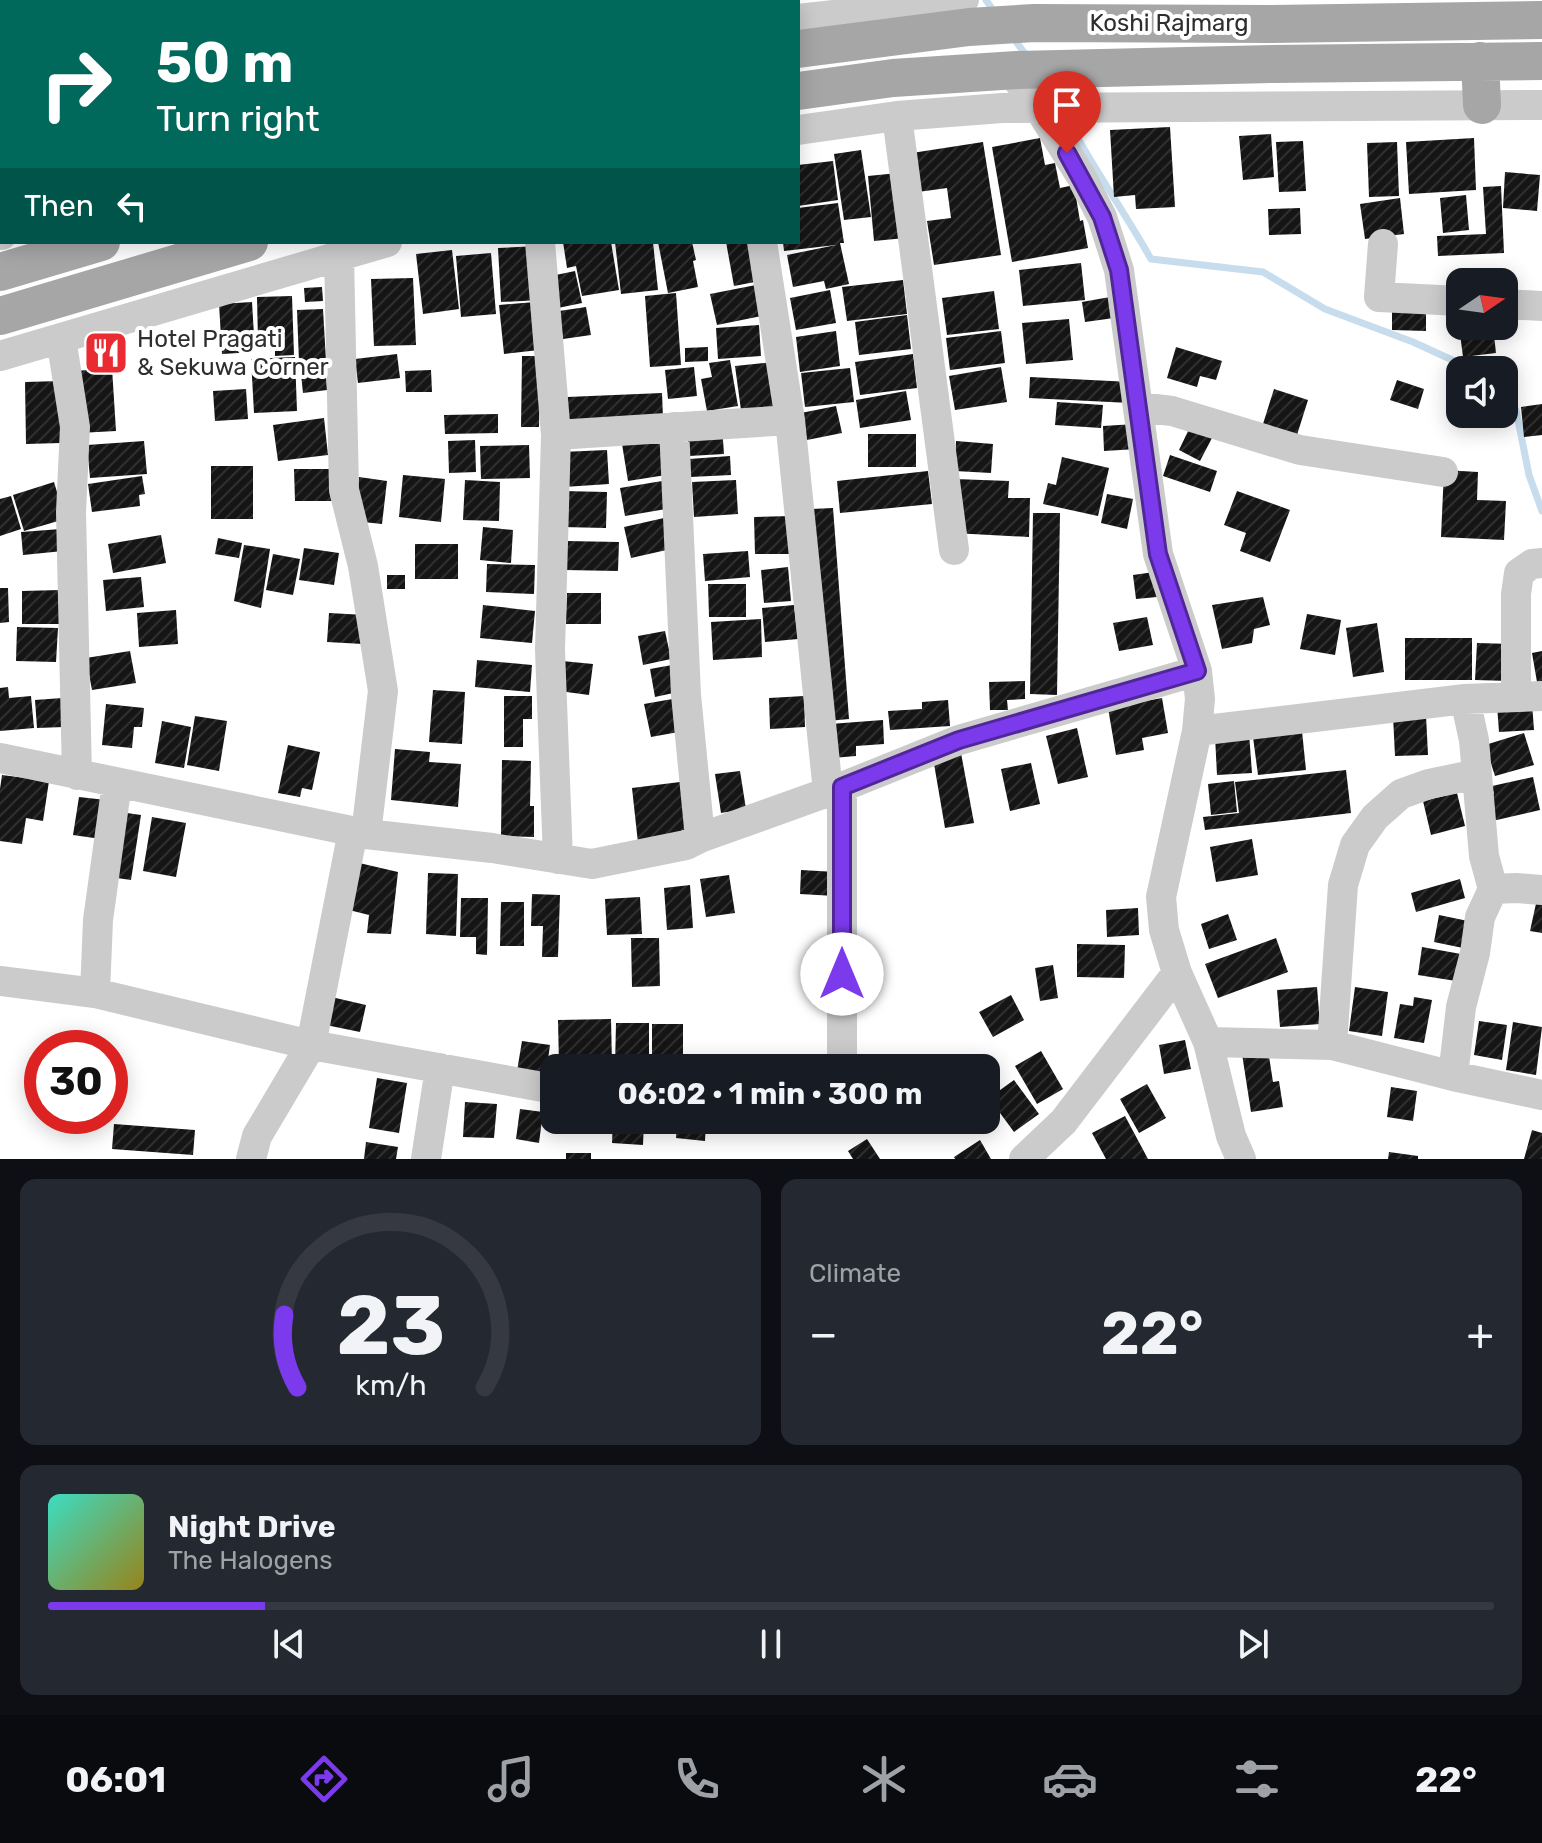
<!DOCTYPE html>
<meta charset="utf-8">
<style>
body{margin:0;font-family:Rubik,sans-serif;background:#242831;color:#f1f3f6;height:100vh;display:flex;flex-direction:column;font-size:30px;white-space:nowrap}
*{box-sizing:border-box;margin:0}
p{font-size:26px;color:#9ea1a6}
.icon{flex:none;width:44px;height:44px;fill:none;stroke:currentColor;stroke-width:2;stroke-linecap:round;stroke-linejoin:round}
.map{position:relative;height:1159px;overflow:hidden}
.panel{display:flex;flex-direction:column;gap:20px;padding:20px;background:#0d0f14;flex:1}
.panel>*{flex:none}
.top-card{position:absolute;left:0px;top:0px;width:800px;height:244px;box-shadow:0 4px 20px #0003;background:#00695c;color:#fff;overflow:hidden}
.needle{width:52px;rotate:77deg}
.buttons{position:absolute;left:1446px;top:268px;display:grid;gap:16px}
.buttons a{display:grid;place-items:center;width:72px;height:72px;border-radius:16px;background:#171b24;box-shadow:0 4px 20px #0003;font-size:40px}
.speed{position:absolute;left:24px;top:1030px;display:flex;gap:16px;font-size:40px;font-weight:700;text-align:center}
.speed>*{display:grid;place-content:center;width:104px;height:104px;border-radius:50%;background:#171b24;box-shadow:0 4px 20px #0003;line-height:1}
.speed .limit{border:12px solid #d22;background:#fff;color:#111}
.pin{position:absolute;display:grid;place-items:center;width:68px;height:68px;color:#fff;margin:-82px -34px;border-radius:50% 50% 50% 0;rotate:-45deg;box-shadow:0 0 8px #0007}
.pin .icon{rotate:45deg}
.me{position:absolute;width:88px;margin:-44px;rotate:0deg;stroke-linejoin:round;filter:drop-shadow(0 0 6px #0008)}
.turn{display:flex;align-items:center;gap:28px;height:168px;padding:0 24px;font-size:36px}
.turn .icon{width:104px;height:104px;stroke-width:2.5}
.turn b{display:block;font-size:56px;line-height:68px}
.then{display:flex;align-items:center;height:76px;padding:0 24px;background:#0003;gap:16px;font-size:30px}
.big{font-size:60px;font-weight:700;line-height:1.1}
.panel .tile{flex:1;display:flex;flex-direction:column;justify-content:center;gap:12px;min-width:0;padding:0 28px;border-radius:16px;background:#242831}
.panel .dial{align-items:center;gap:0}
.dial svg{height:208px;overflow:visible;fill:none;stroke:#363941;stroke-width:7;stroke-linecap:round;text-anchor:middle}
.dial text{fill:#f1f3f6;stroke:none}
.song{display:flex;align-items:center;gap:24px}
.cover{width:96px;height:96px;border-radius:12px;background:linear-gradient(135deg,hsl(170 70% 55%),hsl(50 70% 35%))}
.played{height:8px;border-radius:4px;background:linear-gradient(90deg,#7c3aed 15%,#363941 15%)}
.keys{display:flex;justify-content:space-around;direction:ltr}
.heat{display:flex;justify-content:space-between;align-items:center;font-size:44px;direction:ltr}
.panel .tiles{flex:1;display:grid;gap:20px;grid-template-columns:1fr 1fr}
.tile:last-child{grid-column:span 2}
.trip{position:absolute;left:540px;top:1054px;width:460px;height:80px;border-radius:16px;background:#171b24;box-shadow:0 4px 20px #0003;font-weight:700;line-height:80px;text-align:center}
.tab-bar{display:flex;height:128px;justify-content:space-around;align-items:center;background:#090b0e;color:#9ea1a6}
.tab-bar .icon{width:56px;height:56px}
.tab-bar .selected{color:#7c3aed}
.tab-bar b{font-size:36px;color:#f1f3f6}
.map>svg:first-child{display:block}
</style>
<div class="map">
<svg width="1542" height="1159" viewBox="0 0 1542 1159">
<defs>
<pattern id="building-hatch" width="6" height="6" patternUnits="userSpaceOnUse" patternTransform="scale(2)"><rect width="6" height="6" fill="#151515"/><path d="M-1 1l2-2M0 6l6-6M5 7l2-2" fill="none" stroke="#2f2f2f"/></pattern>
</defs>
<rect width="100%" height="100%" fill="#fff"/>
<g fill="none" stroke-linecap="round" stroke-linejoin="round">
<!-- stream -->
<path stroke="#c7dcec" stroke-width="7" d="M986,0l9,13
M1012,36l16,22
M1065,115c26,50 59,96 86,144l112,13 62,37 88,33 61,28
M1504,398l12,12 13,65 13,36"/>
</g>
<!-- building -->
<path fill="url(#building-hatch)" d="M1170,127l5,80 -39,2 -1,-14 -21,2 -4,-67z
M1271,134l3,43 -31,3 -4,-44z
M1040,138l5,27 10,-2 5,25 14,-3 6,36 3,-1 5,28 -76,14 -20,-115z
M1474,138l2,52 -67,4 -3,-52z
M1303,141l3,50 -27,1 -3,-50z
M983,142l18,113 -67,10 -7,-44 24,-3 -4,-30 -29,4 -6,-39z
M1397,142l2,54 -30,1 -2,-54z
M861,150l10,67 -27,3 -10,-66z
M833,161l5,39 -40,6v-41z
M1505,172l35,3 -3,36 -34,-3z
M898,173l7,65 -31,3 -6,-65z
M1501,186l3,67 -66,3 -1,-20 49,-2 -3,-47z
M1466,195l3,35 -26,3 -3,-35z
M1400,198l4,36 -39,5 -5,-35z
M838,203l6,40h-4l9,41 -23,5 -2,-8 -31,6 -6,-32 49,-10 -52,6 -1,-9h15v-34z
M1300,208l1,26 -32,1 -1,-26z
M563,242h48l8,48 -37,6 -6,-30 -9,2z
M615,242h38l5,48 -37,4z
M658,242h34l4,18 -3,1 5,26 -30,6z
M726,242h32l7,38 -31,6z
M538,246l3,54 -40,2 -3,-54z
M452,250l7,59 -36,5 -7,-60z
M491,253l5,61 -35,3 -5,-61z
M1081,263l4,37 -62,6 -4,-36z
M575,271l7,32 -24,5 -7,-32z
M413,278l3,67 -42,1 -3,-67z
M903,280l4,34 -60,7 -5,-34z
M761,284l6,31 -50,10 -7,-31z
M322,287l1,14 -18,1 -1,-14z
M830,290l6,33 -40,7 -6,-32z
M994,291l5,38 -52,6 -5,-37z
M676,293l5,72 -31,2 -5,-71z
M292,296l2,59 -19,1v-15l-17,1 -1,-45z
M1110,297l4,21 -29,4 -3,-20z
M252,302l3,50 -33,2 -3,-50z
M535,302l4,48 -35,4 -5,-49z
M586,307l5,28 -28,4 -4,-28z
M1392,307l34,2v22l-34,-1z
M323,309l3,52 -27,1 -2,-52z
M907,315l4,34 -52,6 -4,-33z
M1069,319l4,41 -47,4 -4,-41z
M759,325l2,31 -43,3 -2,-31z
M1459,326h34l3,27 -33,4z
M836,331l4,35 -40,6 -4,-35z
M1001,331l4,32 -55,7 -4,-32z
M708,347v14l-23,1v-14z
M1176,347l46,14 -6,19 -16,-4 -3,11 -30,-9z
M397,354l3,24 -42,5 -3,-24z
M913,354l4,34 -57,7 -5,-33z
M522,356h18l-1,71h-18z
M295,357l2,54 -43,2 -3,-54z
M730,360l8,46 -31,5 -6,-32 11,-2 -3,-14z
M325,362l2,28 -24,3 -3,-28z
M774,362l5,44 -38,4 -6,-44z
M694,367l3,29 -29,3 -3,-29z
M1001,367l6,35 -52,8 -6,-34z
M112,368l4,63 -37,2 -4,-62z
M850,368l4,34 -49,5 -4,-34z
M431,370l1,22h-26l-1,-21z
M1030,377l101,5 -1,21 -101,-5z
M1397,380l27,9 -6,20 -28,-9z
M60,381l1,62 -35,1 -1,-62z
M246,389l2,30 -33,2 -2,-30z
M1274,389l34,11 -11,35 -34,-11z
M906,391l5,29 -51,8 -4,-28z
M662,393l1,25 -95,3 -1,-24z
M1057,402l46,3 -2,23 -46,-3z
M1542,404v31l-18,2 -3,-30z
M836,406l6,27 -35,7 -6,-27z
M498,414v19l-53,1 -1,-19z
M324,418l4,37 -50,6 -5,-36z
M1135,424l2,25 -33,2 -1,-25z
M722,426l2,28 -35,2 -2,-28z
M1190,427l22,11 -12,23 -21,-11z
M868,434h48v33h-48z
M660,437l6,38 -38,6 -6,-37z
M475,440l1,32 -27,1 -1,-32z
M144,441l3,33 -57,4 -3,-33z
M956,441l37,3 -2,29 -36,-2z
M529,445l1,33 -49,1 -1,-33z
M607,450l2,34 -45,3 -2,-35z
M1170,455l47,16 -7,21 -47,-16z
M730,456l1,19 -41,2 -1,-18z
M1062,457l47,11 -11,48 -55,-12 5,-21 8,2z
M211,466h42v53h-42z
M294,469h39l1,32h-39z
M1444,470l34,2 -1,28 29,1 -2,39 -63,-3z
M928,471l4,33 -92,9 -3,-32z
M403,475l42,4 -4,43 -42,-5z
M142,476l3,18 -6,1 1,11 -48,6 -4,-28z
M359,477l28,4 -5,43 -28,-3z
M955,479l54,2 -1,17h22l-1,39 -76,-4z
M465,480l35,2 -1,39 -36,-1z
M736,480l2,34 -44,3 -2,-35z
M662,481l4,28 -41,7 -5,-28z
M54,482l11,37 -41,12 -11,-36z
M563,491l44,1 -1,36 -44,-1z
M1237,491l53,19 -20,52 -30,-11 6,-18 -22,-8z
M1107,494l26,5 -6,30 -26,-6z
M11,496l10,33 -21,7v-37z
M833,508l16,211 -21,2 -17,-212z
M1033,513h27l-3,182 -27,-1z
M791,516v38h-36l-1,-37z
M664,518l7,31 -40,9 -7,-31z
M483,527l30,3 -2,33 -31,-3z
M61,529l2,22 -40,4 -2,-23z
M161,535l5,28 -53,10 -5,-29z
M218,538l24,5 -3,15 -24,-4z
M566,541l53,1 -1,29 -53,-1z
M415,544h43v35h-43z
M244,545l26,4 -9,59 -27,-7z
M304,548l35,5 -5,32 -35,-5z
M748,551l2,26 -45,4 -2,-27z
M273,554l27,5 -7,36 -27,-5z
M487,564l48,1 -1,29 -48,-2z
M788,567l3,34 -27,2 -3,-33z
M1154,572l3,25 -21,2 -3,-24z
M387,575h18v14h-18z
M141,577l3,30 -38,4 -3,-31z
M708,584h38v33h-37z
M0,588h8l1,34 -9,1z
M60,590v34h-38v-33z
M567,593h34v31h-35z
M1263,597l7,28 -16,4 -2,14 -30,6 -10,-44z
M483,605l52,6 -3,32 -52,-5z
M794,605l4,34 -33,3 -3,-34z
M176,610l2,34 -39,3 -2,-34z
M329,613l36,2 -2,29 -36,-2z
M1307,614l34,6 -6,35 -35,-6z
M1147,617l6,28 -34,6 -6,-28z
M761,619l1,38 -49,3 -2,-38z
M1377,623l7,49 -31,5 -7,-49z
M17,627l41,1 -2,34 -40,-1z
M665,631l6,28 -28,6 -5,-29z
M1405,638h67v42h-67z
M1477,643l35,1 -2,37 -35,-1z
M130,651l6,32 -44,7 -6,-32z
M1542,651v30l-5,1 -5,-29z
M477,660l55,5 -2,27 -55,-5z
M562,661l31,3 -4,31 -30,-4z
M672,665l6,27 -23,5 -5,-28z
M1025,681v18l-18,1 1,10h-18l-1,-28z
M8,687l1,11 22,-2 3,32 -34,3v-43z
M433,690l32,2 -3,52 -33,-2z
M504,696h28v23h-9v28h-19z
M804,696l1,31 -35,2 -1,-31z
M62,698l2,29 -27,1 -2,-28z
M678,698l6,33 -33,6 -7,-33z
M1162,698l6,35 -26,5 2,12 -28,5 -8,-47z
M948,700l2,26 -60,4 -2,-19 34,-2v-7z
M1532,703l2,27 -35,2 -2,-27z
M106,704l38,4 -2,19h-8l-2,21 -30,-3z
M1426,715l2,40 -33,1 -2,-40z
M195,716l32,5 -8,50 -32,-6z
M883,720l1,24 -28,2v10l-24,2 -2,-34z
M162,721l29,6 -7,41 -29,-5z
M1077,728l11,49 -30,7 -12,-48z
M1302,731l4,39 -48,5 -5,-38z
M1249,733l3,40 -35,2 -2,-39z
M1524,733l10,32 -39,11 -10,-31z
M288,745l32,7 -8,38 -10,-2 -2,9 -22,-4z
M395,749l35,3 -1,10 32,2 -3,43 -67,-7z
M961,753l13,70 -29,5 -12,-70z
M502,760l29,1 -1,45h4v31l-33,-1z
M1031,763l9,41 -30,7 -9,-42z
M1346,770l5,43 -146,17 -2,-13 36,-4 -4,-31z
M740,771l6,38 -25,4 -6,-39z
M2,775l47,6 -6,40 -17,-3 -4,26 -22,-3v-52z
M1533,777l7,33 -52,12 -6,-26 12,-2 -2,-8z
M1234,781l3,31 -26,3 -3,-31z
M680,782l6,55 -48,6 -6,-55z
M1457,793l8,33 -34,9 -8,-34z
M79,797l27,3 -5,39 -28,-4z
M120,812l21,3 -10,65 -21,-3z
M152,817l34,6 -10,54 -33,-6z
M1252,839l6,36 -42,7 -6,-35z
M355,862l43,10 -7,62 -24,-1 2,-18 -24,-6z
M801,870l35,2 -1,24 -35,-2z
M428,873l30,1 -2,62 -30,-2z
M729,875l6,38 -29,4 -6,-38z
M1460,879l5,19 -49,14 -5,-19z
M690,885l3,43 -26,2 -3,-42z
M532,894l28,1 -2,62h-16l1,-31h-12z
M640,897l2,37 -35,1 -2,-36z
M461,898h27l-1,57 -11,-1v-17h-16z
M1537,899l5,1v33l-12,-2z
M501,902h23v44h-24z
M1138,908l1,27 -32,2 -1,-27z
M1228,914l9,26 -28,9 -8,-25z
M1439,915l29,6 -5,27 -29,-6z
M631,938h28l1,48 -28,1z
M1276,938l12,34 -70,26 -13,-34z
M1077,944l48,1 -1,33 -47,-1z
M1422,947l39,7 -5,27 -38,-6z
M1053,965l5,33 -18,3 -5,-33z
M1317,987l3,37 -40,3 -3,-37z
M1355,987l33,5 -6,44 -33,-5z
M1011,995l13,25 -31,17 -14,-25z
M327,996l39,9 -6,27 -39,-8z
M1414,997l18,3 -8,43 -30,-5 6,-34 13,2z
M611,1019l1,45 -53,1 -1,-45z
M1479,1021l28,4 -5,35 -28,-5z
M1513,1022l29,5 -6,48 -30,-5z
M616,1023h33v45l-34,-1z
M652,1024h31v44h-31z
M1185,1040l6,29 -27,5 -5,-29z
M522,1041l28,4 -5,36 -29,-4z
M1268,1050l5,32 6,-1 4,26 -32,5 -9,-58z
M1041,1051l22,38 -26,15 -22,-38z
M377,1078l30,5 -8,50 -30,-5z
M1014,1080l25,34 -25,18 -25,-34z
M1147,1084l19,34 -27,15 -19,-34z
M1391,1087l26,4 -4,30 -26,-4z
M465,1102l32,2 -3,34 -31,-1z
M520,1109l23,3 -4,31 -23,-4z
M1125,1116l23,43h-42l-14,-26z
M613,1120h31l-1,25 -31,-2z
M677,1120h29l-1,21 -29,-3z
M114,1124l81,6 -2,25 -81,-6z
M1532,1130l10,3v26h-18z
M867,1139l13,20h-27l-5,-8z
M980,1140l11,19h-36l-1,-2z
M366,1142l32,5 -2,12h-32z
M1389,1152l29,4v3h-30z
M566,1153h25v6h-25z"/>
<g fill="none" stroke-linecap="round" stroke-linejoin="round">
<!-- minor -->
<path stroke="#cbcbcb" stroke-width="30" d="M718,0l1,2
M798,19l166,-19
M1010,70l28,37 43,69 21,41 17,53 39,284 39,117 3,28 -3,32 -36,166 3,33 13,43 31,69 23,94 10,23
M897,116l57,434
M798,130l99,-14 105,-8 540,-3
M0,235h2
M540,242l16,193 -6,215 8,209
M762,242l28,178 38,372
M1383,244l-4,53 81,4
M339,256l5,234 19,76 20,125 -17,143
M1504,304l38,2
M61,338l14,89 -4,85 6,263
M0,356l387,-114
M1138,407l34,4 128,39 143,22
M674,427l12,268 14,143
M556,435l234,-15
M1516,697v-103l3,-21 13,-9 10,-1
M1465,699l9,41 10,116 9,33
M1197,731l268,-32 77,-3
M0,758l366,76 126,14 100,16 94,-19 14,-7 142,-51 117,-47 238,-69
M0,981l95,12 3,-73 19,-137
M95,993l216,52 243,44
M1208,1042l124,3 121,31 89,19
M1332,1045l11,-160 12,-40 20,-28 26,-23 28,-10 48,-10
M842,1068v-281
M1453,1076l8,-69 14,-54 5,-36 13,-28 23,-1 26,2
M251,1159l6,-23 54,-91 42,-214
M426,1159l14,-91
M1024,1159l40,-38 113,-148"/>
<!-- major -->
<path stroke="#a6a6a6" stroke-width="38" d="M798,49l171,-22 65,-4 237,1 271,-4
M1480,61l2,44
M798,91l95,-13 124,-8 255,-6 270,-3
M0,272l101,-30
M0,316l249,-74"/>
</g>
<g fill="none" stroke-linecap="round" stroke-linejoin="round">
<!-- route casing -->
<g stroke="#51269a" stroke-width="20">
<path id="route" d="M842,974v-187l117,-47 238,-69 -39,-117 -39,-284 -17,-53 -35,-64"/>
</g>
<!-- route -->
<use href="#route" stroke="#7c3aed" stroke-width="14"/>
</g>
<!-- icons -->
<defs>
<g id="restaurant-square" transform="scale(2.3)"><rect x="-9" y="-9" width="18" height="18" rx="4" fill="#ea2b31" stroke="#fff"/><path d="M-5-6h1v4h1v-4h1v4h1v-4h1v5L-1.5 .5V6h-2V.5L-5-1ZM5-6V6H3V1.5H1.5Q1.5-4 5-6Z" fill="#fff"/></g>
</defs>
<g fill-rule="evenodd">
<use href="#restaurant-square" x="106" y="353"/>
</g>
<g text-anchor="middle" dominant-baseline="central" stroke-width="8" stroke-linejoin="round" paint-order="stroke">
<!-- street labels -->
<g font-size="24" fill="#2e2e2e" stroke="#fff">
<text x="1169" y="23">Koshi Rajmarg</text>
</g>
<!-- poi labels -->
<g font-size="24" fill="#2e2e2e" stroke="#fff" text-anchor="start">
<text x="137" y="339">Hotel Pragati<tspan x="137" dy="28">&amp; Sekuwa Corner</tspan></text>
</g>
</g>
</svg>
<div class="buttons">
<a><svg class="needle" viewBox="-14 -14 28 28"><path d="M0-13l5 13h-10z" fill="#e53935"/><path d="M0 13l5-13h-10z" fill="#9ea1a6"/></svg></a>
<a><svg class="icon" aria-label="sound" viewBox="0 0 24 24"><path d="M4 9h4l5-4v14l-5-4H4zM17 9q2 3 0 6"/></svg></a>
</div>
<div class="speed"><div class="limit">30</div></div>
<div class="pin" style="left:1067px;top:153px;background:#d93025"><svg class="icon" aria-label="arrive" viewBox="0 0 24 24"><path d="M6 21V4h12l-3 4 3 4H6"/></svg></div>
<svg class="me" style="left:842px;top:974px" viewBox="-20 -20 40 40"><circle r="19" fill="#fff"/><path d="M0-13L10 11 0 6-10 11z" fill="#7c3aed"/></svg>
<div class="trip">06:02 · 1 min · 300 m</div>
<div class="top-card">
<div class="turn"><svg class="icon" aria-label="right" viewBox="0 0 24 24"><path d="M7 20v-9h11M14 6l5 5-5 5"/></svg><div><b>50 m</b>Turn right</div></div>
<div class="then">Then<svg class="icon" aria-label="left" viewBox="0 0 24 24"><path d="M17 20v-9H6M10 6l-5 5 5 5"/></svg></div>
</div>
</div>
<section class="panel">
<div class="tiles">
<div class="tile dial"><svg viewBox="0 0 100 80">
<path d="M14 69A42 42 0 1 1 86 69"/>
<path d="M14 69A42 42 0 0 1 9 41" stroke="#7c3aed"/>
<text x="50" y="56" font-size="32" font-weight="700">23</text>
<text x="50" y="72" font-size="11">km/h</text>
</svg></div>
<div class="tile"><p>Climate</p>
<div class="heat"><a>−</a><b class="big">22°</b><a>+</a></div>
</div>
<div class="tile">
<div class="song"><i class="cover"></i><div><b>Night Drive</b><p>The Halogens</p></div></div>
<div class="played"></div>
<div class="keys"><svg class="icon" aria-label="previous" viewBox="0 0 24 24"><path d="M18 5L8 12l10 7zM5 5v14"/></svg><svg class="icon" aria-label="pause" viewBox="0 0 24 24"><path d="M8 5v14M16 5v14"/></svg><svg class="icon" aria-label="next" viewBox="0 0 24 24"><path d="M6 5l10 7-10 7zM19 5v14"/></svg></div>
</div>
</div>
</section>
<nav class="tab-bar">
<b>06:01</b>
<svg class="icon selected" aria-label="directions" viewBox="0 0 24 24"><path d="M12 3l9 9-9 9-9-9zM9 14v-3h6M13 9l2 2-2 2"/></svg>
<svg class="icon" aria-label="music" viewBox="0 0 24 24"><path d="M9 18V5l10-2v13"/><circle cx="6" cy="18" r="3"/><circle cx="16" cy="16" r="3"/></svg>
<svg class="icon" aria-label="phone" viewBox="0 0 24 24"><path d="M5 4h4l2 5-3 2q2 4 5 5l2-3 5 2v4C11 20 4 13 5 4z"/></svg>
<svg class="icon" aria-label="climate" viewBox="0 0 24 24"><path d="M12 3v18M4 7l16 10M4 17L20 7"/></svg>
<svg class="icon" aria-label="car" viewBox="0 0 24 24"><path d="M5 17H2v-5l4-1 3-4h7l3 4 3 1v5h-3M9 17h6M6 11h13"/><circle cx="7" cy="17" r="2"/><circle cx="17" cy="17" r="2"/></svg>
<svg class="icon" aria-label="filters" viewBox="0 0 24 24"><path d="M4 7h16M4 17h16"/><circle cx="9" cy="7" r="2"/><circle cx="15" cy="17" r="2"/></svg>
<b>22°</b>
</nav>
